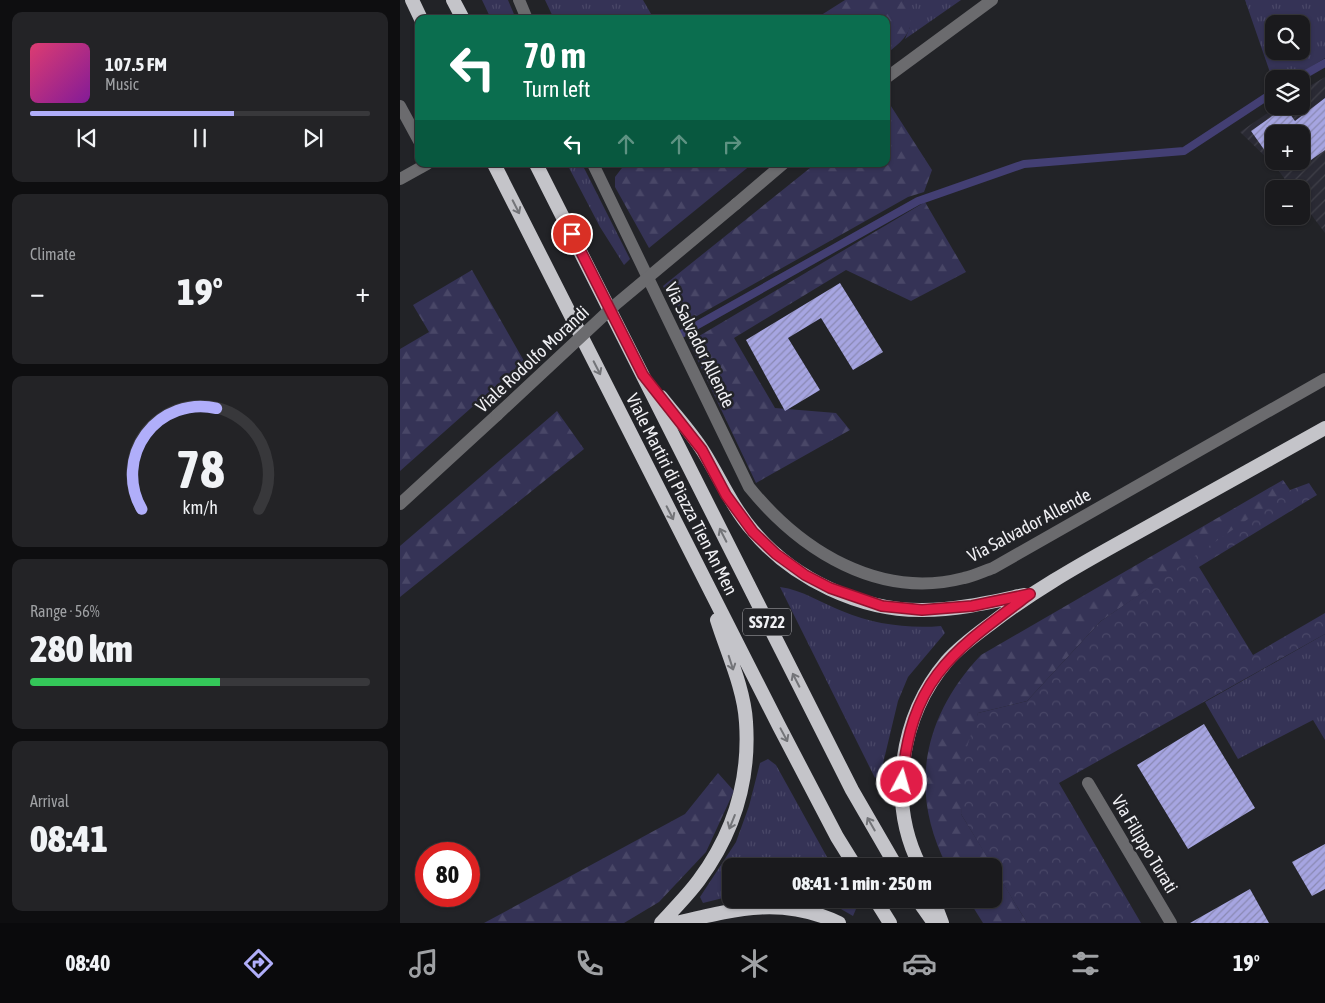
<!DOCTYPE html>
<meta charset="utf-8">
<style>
body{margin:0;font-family:"Asap Condensed",sans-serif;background:#232326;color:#f1f3f6;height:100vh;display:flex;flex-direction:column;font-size:19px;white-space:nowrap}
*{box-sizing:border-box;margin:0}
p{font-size:16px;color:#9fa1a4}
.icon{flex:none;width:28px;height:28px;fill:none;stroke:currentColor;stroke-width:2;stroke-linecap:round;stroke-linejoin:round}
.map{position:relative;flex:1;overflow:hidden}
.panel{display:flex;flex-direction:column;gap:12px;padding:12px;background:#0e0e10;width:400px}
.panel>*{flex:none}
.hud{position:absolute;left:15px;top:15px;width:475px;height:152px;border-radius:10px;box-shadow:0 1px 4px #0004,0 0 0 1px #38383b;background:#0b6e4f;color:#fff;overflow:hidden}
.buttons{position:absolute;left:865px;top:15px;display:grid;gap:10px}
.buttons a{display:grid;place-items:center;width:45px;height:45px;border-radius:10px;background:#1a1a1d;box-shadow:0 1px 4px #0004,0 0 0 1px #38383b;font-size:25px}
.speed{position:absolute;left:15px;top:842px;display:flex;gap:10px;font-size:25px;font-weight:700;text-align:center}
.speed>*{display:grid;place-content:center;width:65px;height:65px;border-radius:50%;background:#1a1a1d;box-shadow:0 1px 4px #0004,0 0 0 1px #38383b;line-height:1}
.speed .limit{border:8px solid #d22;background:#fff;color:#111}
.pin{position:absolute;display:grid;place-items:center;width:42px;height:42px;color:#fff;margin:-21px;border:2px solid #fff;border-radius:50%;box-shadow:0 1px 5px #0007}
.me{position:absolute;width:55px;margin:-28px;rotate:6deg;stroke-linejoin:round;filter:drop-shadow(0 0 4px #0008)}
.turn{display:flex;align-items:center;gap:18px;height:105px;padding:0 25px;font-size:22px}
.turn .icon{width:65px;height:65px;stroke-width:2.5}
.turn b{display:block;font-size:35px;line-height:42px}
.lanes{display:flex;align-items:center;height:48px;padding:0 25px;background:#0003;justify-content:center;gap:25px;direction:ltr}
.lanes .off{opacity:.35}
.big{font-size:38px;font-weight:800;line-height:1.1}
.panel .tile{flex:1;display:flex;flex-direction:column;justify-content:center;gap:8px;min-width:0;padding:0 18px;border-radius:10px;background:#232326}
.panel .dial{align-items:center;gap:0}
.dial svg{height:130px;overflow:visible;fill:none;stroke:#38383b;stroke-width:7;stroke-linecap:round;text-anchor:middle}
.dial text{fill:#f1f3f6;stroke:none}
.song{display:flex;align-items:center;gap:15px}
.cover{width:60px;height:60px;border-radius:8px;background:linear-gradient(135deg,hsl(340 70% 55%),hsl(290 70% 35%))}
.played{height:5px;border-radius:2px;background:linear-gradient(90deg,#b0aefa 60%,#38383b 60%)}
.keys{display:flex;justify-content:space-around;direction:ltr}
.heat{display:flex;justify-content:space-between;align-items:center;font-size:28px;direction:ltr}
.charge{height:8px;border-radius:4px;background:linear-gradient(90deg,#34c759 56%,#38383b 0)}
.trip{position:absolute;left:322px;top:858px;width:280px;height:50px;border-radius:10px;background:#1a1a1d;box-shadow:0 1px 4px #0004,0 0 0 1px #38383b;font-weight:800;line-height:50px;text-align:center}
.dock{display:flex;height:80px;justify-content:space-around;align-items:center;background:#0a0a0c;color:#9fa1a4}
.dock .icon{width:35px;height:35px}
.dock .current{color:#b0aefa}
.dock b{font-size:22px;color:#f1f3f6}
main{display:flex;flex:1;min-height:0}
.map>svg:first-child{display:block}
</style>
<main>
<section class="panel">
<div class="tile">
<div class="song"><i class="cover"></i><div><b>107.5 FM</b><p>Music</p></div></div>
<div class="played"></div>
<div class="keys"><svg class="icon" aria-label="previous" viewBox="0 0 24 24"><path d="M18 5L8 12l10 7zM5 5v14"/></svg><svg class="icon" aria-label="pause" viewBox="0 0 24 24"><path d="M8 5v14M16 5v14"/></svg><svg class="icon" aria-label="next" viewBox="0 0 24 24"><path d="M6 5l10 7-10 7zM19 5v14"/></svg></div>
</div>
<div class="tile"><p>Climate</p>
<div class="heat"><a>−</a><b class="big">19°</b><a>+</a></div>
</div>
<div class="tile dial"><svg viewBox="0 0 100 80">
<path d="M14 69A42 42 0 1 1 86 69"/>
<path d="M14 69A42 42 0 0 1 60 7" stroke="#b0aefa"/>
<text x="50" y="56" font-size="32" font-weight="700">78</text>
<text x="50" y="72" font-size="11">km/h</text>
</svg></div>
<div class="tile"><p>Range · 56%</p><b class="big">280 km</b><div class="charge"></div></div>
<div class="tile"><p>Arrival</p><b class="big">08:41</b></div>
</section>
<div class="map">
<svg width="925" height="923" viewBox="0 0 925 923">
<defs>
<pattern id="industrial-furrows" width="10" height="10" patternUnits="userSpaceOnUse" patternTransform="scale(1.25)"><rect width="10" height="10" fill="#2a2a34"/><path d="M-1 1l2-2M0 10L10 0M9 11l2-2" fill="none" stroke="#3f3f48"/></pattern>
<pattern id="grass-tufts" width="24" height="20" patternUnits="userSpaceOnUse" patternTransform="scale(1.25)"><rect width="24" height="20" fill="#353356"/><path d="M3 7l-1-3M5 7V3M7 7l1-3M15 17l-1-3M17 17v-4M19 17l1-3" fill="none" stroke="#494767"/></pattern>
<pattern id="forest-firs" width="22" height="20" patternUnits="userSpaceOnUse" patternTransform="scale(1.25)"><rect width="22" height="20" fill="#353356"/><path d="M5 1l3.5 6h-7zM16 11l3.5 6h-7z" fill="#494767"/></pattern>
<pattern id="park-crowns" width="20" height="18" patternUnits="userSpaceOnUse" patternTransform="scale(1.25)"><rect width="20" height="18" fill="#353356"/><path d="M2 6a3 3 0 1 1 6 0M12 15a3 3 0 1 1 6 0" fill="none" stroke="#494767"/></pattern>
<pattern id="building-hatch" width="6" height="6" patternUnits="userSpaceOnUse" patternTransform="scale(1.25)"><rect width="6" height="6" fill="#a6a5e1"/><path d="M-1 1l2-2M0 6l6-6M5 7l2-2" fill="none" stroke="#8a89b3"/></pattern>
</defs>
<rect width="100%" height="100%" fill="#222327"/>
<!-- industrial -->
<path fill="url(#industrial-furrows)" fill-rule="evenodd" d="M925,77v156l-24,-32v-12h-9l-16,-22 -36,-35 38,-26h23v-15zM874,134h27v27h-27z"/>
<!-- grass -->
<path fill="url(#grass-tufts)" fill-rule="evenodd" d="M82,0h26l8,19h-25z
M145,0h98l11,19h-100z
M503,0h58l-56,39 5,-12z
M845,0h80v58l-34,21h-17v5zM874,24h27v27h-27z
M167,164h15l48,95 -6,6 -24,-38z
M380,587c23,3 41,16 62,24 31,13 66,18 99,15l4,7 -37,44 -10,24 -17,71 -6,6z
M925,634v106l-12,-20 -75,39 -33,-57z
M368,759l8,6 56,101h-101v30l-28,7 -3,-6 36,-55 13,-36 11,-43z
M409,899h42l5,10 -3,7 -19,-11z"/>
<!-- forest -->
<path fill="url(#forest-firs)" d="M445,0h58c17,26 4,38 -17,54v-35h-71z
M489,103l43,67 -8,22 -16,5 -227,128 -18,-39 152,-122h71v-59z
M225,164h127l-103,84 -34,-61v-10z
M525,202l41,70 -55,29 -65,-31 -112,68 41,70 61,5 14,17 -94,53 -67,-141z
M72,270l52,91 -124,110v-122l29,-17 -16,-27z
M157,411l27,38 -184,148v-51z
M883,480l7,10 -7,7 -182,124 -74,80 -49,12 -17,101 32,52h-46c-39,-75 -24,-150 34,-211z
M318,773l16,18 -28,61 -47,50 -35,21h-140l201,-109z
M594,868l33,55h-44l-15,-24h26z"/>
<!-- park -->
<path fill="url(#park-crowns)" d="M909,483l8,12 -118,72 54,88 72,-42v21l-266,149 82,140h-114l-66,-109 3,-58 14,-43 49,-12 74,-80 189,-131z"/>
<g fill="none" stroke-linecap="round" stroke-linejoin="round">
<!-- stream -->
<path stroke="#433f73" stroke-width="8" d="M897,79l28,-16
M276,337l242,-136 106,-37 160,-13 90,-59"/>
</g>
<!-- building -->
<path fill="url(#building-hatch)" d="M925,98v52l-28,20 -6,-9h10v-27h-27v22l-4,2 -19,-27 34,-24 10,14z
M440,283l43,69 -30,18 -32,-52 -33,20 32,52 -35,21 -39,-71z
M804,724l51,84 -67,41 -51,-84z
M925,844v45l-13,7 -20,-34z
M850,889l19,34h-79z"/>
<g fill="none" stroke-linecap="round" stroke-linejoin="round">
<!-- minor -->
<path stroke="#6b6b6e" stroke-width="12" d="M119,0l8,19
M0,106l19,35
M193,164l156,323c52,64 130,113 215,91 10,-2 20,-7 29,-10l332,-189
M0,179l27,-15
M688,783l83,140"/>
<!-- tertiary -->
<path stroke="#6b6b6e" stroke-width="12" d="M486,78l106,-78
M336,204l47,-40
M0,504l97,-89"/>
<!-- trunk -->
<path stroke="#c4c4c9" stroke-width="14" d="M12,0l9,19
M53,0l10,19
M94,164l285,562 58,111 18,29
M136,164l316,626 44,76
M261,397c14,18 30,35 42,54 17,27 29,56 50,80 40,48 108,80 170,79 35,0 68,-8 101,-15
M520,866c-33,-65 -20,-150 27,-205 13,-15 30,-27 46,-39 39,-30 81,-54 124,-78 70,-39 139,-77 208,-116
M475,899l15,24
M517,899l17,24
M533,899l9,24
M261,923c13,-14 27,-28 38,-43 34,-46 51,-100 47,-158 -2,-34 -19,-70 -29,-102
M276,923c59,-14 106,-27 163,0"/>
<!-- tertiary-bridge -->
<path stroke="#6b6b6e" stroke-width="12" d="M97,415l118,-110 121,-101"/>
</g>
<!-- one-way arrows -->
<defs><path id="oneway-shaft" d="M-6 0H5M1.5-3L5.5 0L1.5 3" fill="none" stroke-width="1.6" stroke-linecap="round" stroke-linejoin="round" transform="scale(1.25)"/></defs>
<g stroke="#737478">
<use href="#oneway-shaft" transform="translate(116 207) rotate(63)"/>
<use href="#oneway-shaft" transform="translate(197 368) rotate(63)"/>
<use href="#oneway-shaft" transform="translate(270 513) rotate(63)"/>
<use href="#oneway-shaft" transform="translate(323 535) rotate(-117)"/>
<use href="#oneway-shaft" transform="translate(331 663) rotate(72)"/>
<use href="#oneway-shaft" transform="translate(396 680) rotate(-117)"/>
<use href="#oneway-shaft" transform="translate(384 735) rotate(62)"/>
<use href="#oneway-shaft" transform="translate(332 822) rotate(112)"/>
<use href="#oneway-shaft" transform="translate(471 824) rotate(-120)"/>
</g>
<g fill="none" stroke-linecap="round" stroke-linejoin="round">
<!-- route casing -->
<g stroke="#92132f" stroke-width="12">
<path id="route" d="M172,234l71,141 59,75 24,45 27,37 23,22 29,21 25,13 52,18 40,4 50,-4 58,-12c-78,58 -119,84 -128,188"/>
</g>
<!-- route -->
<use href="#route" stroke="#e11d48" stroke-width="9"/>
</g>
<g text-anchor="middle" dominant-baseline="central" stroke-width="5" stroke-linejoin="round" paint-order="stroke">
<!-- shield labels -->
<rect fill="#222327" stroke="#b2b2b6" stroke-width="1" x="343" y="608.5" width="48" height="27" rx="4"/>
<g font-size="16" font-weight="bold" fill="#f0f0f4">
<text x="367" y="622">SS722</text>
</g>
<!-- street labels -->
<g font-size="18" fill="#f0f0f4" stroke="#222327">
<text transform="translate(300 345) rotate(64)">Via Salvador Allende</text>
<text transform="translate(132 359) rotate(-43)">Viale Rodolfo Morandi</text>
<text transform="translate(282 494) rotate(63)">Viale Martiri di Piazza Tien An Men</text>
<text transform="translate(629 525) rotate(-28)">Via Salvador Allende</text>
<text transform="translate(745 844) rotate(59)">Via Filippo Turati</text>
</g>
</g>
</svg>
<div class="buttons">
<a><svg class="icon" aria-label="search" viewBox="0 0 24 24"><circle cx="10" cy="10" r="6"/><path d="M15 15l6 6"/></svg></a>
<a><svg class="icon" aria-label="layers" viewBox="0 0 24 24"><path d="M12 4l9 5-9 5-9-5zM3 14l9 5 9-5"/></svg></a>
<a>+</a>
<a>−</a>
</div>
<div class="speed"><div class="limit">80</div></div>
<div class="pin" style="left:172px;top:234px;background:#d93025"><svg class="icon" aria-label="arrive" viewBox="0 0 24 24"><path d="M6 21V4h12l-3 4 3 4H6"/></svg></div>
<svg class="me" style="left:502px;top:782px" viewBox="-20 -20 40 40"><circle r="17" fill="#e11d48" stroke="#fff" stroke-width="3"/><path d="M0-11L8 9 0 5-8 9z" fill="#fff"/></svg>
<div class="trip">08:41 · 1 min · 250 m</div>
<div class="hud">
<div class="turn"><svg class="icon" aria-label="left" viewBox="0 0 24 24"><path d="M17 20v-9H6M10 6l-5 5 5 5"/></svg><div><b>70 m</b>Turn left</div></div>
<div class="lanes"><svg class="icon" aria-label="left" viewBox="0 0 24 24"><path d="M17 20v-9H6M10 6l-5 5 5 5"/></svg><svg class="icon off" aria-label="ahead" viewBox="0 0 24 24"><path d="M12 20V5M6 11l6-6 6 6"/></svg><svg class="icon off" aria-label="ahead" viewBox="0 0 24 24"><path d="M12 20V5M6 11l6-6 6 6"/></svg><svg class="icon off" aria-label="right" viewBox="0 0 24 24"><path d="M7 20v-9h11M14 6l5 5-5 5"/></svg></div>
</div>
</div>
</main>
<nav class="dock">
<b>08:40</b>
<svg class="icon current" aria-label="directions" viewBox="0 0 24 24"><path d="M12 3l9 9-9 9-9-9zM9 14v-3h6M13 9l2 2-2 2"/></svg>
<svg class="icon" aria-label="music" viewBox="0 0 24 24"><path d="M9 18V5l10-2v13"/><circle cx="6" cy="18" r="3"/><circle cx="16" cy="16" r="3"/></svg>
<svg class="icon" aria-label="phone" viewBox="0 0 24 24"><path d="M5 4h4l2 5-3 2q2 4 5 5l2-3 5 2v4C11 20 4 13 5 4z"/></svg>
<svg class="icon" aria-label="climate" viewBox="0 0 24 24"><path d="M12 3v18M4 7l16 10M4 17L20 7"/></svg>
<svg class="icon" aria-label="car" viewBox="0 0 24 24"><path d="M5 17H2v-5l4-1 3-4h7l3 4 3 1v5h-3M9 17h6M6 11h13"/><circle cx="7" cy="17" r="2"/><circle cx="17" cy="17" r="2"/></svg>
<svg class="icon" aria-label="filters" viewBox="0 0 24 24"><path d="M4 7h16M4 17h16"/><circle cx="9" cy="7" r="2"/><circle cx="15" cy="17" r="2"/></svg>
<b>19°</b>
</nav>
